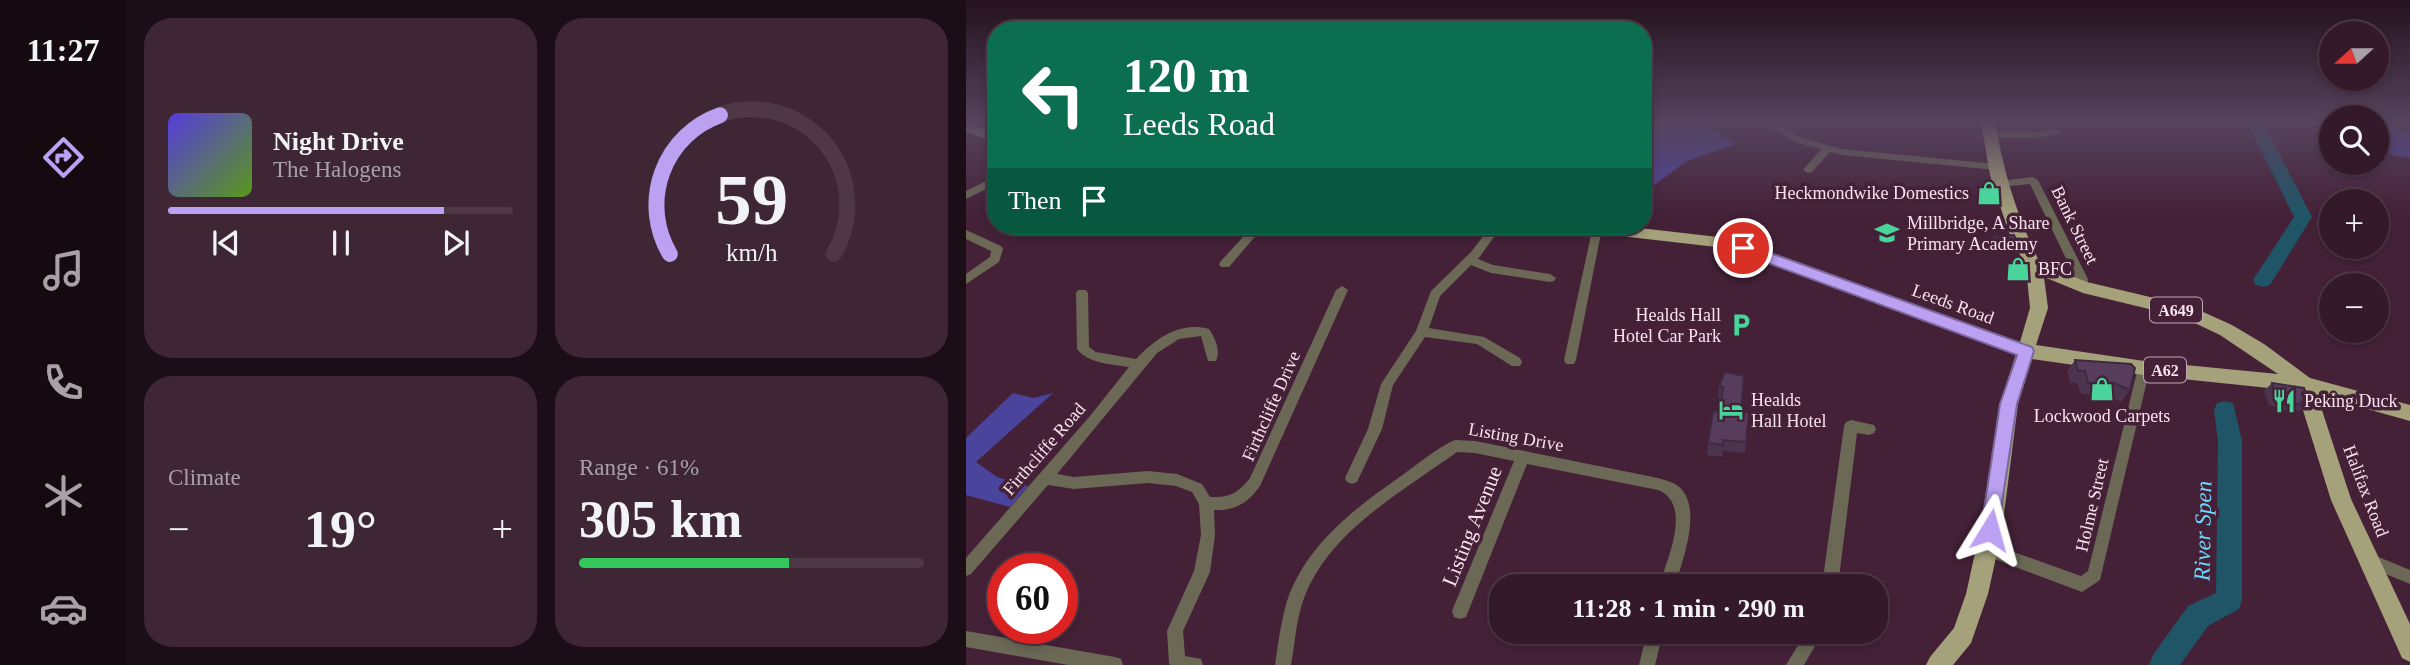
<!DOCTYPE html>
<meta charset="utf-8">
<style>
body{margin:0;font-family:Georgia,serif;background:#3e2635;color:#f1f3f6;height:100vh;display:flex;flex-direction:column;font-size:26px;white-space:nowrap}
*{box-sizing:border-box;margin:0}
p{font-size:23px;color:#a9a0a8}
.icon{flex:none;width:38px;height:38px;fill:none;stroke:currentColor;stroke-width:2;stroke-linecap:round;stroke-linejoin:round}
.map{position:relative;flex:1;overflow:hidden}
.sheet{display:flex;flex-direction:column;gap:18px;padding:18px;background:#1c0e17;width:840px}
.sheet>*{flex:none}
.top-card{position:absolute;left:21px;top:21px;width:665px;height:214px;border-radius:28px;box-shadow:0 4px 10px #0003,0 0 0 2px #4e3846;background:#0b6e4f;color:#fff;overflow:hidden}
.needle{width:46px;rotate:249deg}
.controls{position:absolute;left:1353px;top:21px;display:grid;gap:14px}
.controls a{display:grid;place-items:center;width:70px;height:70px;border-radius:50%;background:#331929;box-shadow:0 4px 10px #0003,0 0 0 2px #4e3846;font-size:35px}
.speed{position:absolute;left:21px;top:553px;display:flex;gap:14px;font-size:35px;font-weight:700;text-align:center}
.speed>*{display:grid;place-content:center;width:91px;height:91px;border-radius:50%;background:#331929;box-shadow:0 4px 10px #0003,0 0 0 2px #4e3846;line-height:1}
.speed .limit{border:10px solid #d22;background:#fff;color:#111}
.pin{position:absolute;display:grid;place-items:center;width:60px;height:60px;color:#fff;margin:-30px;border:4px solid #fff;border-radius:50%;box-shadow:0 2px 7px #0007}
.me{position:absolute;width:77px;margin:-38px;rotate:8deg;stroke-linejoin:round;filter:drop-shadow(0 0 5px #0008)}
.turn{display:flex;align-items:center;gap:24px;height:147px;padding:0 21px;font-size:32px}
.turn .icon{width:91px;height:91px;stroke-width:2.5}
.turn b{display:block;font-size:49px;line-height:60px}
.then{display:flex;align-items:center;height:66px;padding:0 21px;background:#0003;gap:14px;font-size:26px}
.big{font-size:52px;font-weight:600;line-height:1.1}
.sheet .widget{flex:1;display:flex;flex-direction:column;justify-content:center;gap:10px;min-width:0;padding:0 24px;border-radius:28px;background:#3e2635}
.sheet .dial{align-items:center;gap:0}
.dial svg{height:182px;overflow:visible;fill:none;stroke:#4e3846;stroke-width:7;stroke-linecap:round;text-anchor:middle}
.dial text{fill:#f1f3f6;stroke:none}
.song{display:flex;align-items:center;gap:21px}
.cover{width:84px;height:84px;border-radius:10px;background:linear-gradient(135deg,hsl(250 70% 55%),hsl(90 70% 35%))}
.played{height:7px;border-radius:4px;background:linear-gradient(90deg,#bca0f2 80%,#4e3846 80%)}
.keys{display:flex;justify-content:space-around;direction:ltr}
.heat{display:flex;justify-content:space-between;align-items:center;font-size:38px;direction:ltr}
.charge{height:10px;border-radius:5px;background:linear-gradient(90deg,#34c759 61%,#4e3846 0)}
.sheet .tiles{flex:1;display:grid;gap:18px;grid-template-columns:repeat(2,1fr)}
.trip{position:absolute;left:523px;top:574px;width:399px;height:70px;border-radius:28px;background:#331929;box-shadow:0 4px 10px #0003,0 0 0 2px #4e3846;font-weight:600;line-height:70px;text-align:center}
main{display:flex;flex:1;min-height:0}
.dock{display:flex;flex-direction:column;width:126px;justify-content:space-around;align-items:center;background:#140a10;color:#a9a0a8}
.dock .icon{width:49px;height:49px}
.dock .active{color:#bca0f2}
.dock b{font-size:32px;color:#f1f3f6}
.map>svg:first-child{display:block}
</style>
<main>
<nav class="dock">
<b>11:27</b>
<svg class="icon active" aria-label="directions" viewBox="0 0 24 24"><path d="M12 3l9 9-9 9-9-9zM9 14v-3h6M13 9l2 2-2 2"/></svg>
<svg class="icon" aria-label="music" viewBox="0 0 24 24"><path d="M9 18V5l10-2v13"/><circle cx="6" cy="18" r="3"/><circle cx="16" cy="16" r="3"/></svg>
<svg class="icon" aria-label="phone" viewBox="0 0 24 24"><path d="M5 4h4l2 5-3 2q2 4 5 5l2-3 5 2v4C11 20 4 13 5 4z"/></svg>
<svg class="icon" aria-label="climate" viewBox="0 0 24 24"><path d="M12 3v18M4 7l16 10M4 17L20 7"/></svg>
<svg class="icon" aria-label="car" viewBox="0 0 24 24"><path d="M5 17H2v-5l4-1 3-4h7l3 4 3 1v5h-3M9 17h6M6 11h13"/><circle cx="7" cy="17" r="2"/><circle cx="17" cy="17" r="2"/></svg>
</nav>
<section class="sheet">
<div class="tiles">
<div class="widget">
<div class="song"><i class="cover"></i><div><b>Night Drive</b><p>The Halogens</p></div></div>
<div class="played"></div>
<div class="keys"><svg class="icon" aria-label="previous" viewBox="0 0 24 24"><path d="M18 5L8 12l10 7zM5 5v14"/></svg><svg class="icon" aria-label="pause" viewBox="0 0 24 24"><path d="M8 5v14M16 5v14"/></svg><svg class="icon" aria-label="next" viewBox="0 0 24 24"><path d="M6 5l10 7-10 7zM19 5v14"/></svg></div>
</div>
<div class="widget dial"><svg viewBox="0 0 100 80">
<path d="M14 69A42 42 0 1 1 86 69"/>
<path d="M14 69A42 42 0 0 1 36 8" stroke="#bca0f2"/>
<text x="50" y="56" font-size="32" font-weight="700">59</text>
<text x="50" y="72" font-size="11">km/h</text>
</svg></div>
<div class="widget"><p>Climate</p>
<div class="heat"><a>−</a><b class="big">19°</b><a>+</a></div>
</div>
<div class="widget"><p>Range · 61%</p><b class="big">305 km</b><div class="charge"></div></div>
</div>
</section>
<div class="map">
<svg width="1444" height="665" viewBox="0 0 1444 665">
<rect width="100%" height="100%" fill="#442137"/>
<!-- green -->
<path fill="#4b449d" d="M677,122h57l36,22 -49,17 -44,32z
M47,393l20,5 20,-5 -77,69 21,15 31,9 -18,21 -44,-12v-57z"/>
<!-- forest -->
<path fill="#4e43a9" d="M1410,122h8l2,3 24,7v26l-33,-6z"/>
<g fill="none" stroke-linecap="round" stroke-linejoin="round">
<!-- river -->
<path fill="#1f5567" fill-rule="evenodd" d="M1281,122h16l49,95 -42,68 -7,2 -7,-2 -3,-5 41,-63z
M1259,401l8,2 9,38v159l-3,9 -31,17 -28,39h-31l4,-10 35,-49 28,-13 2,-152 -4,-31 3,-7z"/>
<!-- street -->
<path fill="#6b6956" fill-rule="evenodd" d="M795,122h12l31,17 39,10 153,15 5,3 -5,3 -153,-15 -13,-3 -18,20 -4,1 -5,-3 18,-21 -23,-6z
M1090,129l5,3 -2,2 -22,4h-45l-5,-3 5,-3h45z
M30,176v8l-30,15v-8z
M1067,177l5,3 50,99 -1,11 -4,1 -6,-4 -1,-8 -46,-95 -31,3 -5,-3 5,-3z
M287,226h11l-35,41h-8l-2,-3 2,-3z
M525,226h11l-24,33 15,6 57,9 6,4 -2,3 -4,1 -59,-9 -20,-8 -31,31 -11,32 55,9 36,21 2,4 -2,4h-8l-35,-22 -52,-7 -32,48 -11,44 -25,53 -5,2 -5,-2 -2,-4 23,-49 13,-45 35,-53 15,-40 40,-39z
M627,226h8l1,2 -26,132 -2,4h-8l-2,-4z
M0,230l35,16 2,3 -4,13 -33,22v-10l24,-17 1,-6 -25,-12z
M376,286l6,4 -88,196c-12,17 -25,25 -46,24l1,25 -5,37 -27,59 2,25 16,3 2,6h-33l-1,-2 -2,-32 27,-60 7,-36 -2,-31 -7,-12 -16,-6 -28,-3 -74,6 -26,-4 -77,89 -5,2v-18l124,-142 39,-49c-18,-3 -40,-3 -52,-18l-1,-56 2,-3h8l2,3 1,54 7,5 40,7c20,-21 44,-38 73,-30 6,9 12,21 7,32h-8l-7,-25 -22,3 -22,14 -100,121 17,3 74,-6 29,3 25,10 8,13c20,1 28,-4 40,-19l86,-188z
M1178,363l4,1 2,4 -50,212 -18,12 -101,-38 -3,-5 3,-5 5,-2 95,34 7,-5 50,-203 2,-4z
M885,420l23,5 2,4 -2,4 -5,2 -12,-2 -19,153h-16l22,-160 2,-4z
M489,440l20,1 183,37c6,2 15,4 20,8 26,21 4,75 -3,100h-16c8,-26 34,-82 -1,-96l-131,-26 -61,153 -6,2 -6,-2 -2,-6 62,-150 -39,-8 -18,-1c-55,40 -130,80 -154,149 -7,20 -8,43 -12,64h-16c3,-21 6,-43 12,-64 19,-56 67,-92 114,-125 16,-11 37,-29 54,-36z
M1403,553l41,17v14l-46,-19 -3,-5 3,-5z
M0,631l149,26 6,2 2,6h-55l-102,-18z
M681,632h16l-8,33h-16z
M840,632h17l-19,33h-18z"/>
<!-- primary -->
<path fill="#a5a27b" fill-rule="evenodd" d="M1015,122h14c9,52 22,94 45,141l47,19 105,25 40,18 32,19 46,34 100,27v16l-93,-26 34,104 59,125v38l-8,-4 -71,-158 -34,-109 -153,-16 -112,-16 -14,45 -16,126 -14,64 -17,49 -18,22h-27l4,-8 24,-29 12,-34 14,-64 20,-126 16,-50 -291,-106 -148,-17 -8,-5h53l105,12 293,104 10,-34 -4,-41 -18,-37 -18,-55zM1078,277l39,16 99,24 38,18 58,39 -134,-13 -108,-16 12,-37z
M0,123l30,10v9l-30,-10z"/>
</g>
<!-- wall -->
<path fill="#4c344e" d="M1026,236l27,11 -3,6 -21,1 -5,-12z
M1109,360l55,30 -9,12 -14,-6 -26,-2 -4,-11h-7l-3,-11z
M759,372l16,39 5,31 -1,11 -22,-2 -1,6 -15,-2 1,-12 12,-33 1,-11 -3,-1 1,-12z
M1306,383l37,20 -9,8 -4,-1 -3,3 -24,-8 -5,-14z"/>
<!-- building -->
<path fill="#583c5b" stroke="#3e2a40" stroke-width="2" d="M1048,235l5,12 -22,1 -5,-12z
M1109,360l56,4 4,4 -5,22 -14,-6 -28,-1 -3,-12h-7z
M759,372l19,4 -3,35 8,2 -3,29 -23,-2v5l-15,-2 5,-31 7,-2 3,-23 -4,-1z
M1306,383l32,5 5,15 -8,-1v3l-25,-7z"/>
<!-- sky -->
<linearGradient id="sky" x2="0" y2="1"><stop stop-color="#25121e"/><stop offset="0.57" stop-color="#56435e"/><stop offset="1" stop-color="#56435e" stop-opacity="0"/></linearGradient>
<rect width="1444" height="215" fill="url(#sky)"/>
<!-- route -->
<path fill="#bca0f2" stroke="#7a689d" stroke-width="2" d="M777,243l289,104 2,4 -17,53 -20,132 -7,3 -6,-3 -3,-6 19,-126 17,-49 -279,-103 -3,-4z"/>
<!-- icons -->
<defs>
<g id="shop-bare" transform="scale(1.89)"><path d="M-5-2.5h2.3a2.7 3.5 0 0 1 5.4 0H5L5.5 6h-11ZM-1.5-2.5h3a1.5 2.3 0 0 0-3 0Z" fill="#49d49c" stroke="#442137" stroke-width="2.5" paint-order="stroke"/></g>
<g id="school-bare" transform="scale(1.89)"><path d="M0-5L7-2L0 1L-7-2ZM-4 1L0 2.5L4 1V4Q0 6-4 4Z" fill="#49d49c" stroke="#442137" stroke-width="2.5" paint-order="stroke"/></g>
<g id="parking-bare" transform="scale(1.89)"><path d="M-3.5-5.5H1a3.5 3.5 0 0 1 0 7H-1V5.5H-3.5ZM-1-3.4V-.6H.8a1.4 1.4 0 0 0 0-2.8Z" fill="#49d49c" stroke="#442137" stroke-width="2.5" paint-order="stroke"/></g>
<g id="restaurant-bare" transform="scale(1.89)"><path d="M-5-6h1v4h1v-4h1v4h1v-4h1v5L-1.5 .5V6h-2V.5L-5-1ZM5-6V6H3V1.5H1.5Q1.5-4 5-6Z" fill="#49d49c" stroke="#442137" stroke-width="2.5" paint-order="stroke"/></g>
<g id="hotel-bare" transform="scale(1.89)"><path d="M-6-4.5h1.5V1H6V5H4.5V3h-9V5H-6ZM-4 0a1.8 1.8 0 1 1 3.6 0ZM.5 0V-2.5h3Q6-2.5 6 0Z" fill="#49d49c" stroke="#442137" stroke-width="2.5" paint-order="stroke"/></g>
</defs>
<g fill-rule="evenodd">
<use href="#shop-bare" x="1023" y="193"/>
<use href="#school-bare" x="921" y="233"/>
<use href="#shop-bare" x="1052" y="269"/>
<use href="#parking-bare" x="775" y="325"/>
<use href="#shop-bare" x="1136" y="389"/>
<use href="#restaurant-bare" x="1318" y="401"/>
<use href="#hotel-bare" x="765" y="410"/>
</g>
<g text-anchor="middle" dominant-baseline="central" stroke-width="7" stroke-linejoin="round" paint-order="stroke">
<!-- shield labels -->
<g fill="#442137" stroke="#c3a8b8" stroke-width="2">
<rect x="1184" y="297.5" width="52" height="25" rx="5"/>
<rect x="1178" y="357.5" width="42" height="25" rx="5"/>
</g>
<g font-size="16" font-weight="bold" fill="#f9e2ef">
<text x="1210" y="310">A649</text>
<text x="1199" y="370">A62</text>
</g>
<!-- poi labels -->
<g font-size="18" fill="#f9e2ef" stroke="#442137" text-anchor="start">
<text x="1003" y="193" text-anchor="end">Heckmondwike Domestics</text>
<text x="941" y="223">Millbridge, A Share<tspan x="941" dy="21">Primary Academy</tspan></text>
<text x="1072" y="269">BFC</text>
<text x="755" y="315" text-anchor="end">Healds Hall<tspan x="755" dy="21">Hotel Car Park</tspan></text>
<text x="785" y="400">Healds<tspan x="785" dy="21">Hall Hotel</tspan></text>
<text x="1338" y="401">Peking Duck</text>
<text x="1136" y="416" text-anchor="middle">Lockwood Carpets</text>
</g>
<!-- street labels -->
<g font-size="18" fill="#f9e2ef" stroke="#442137">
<text transform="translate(1109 225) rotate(64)">Bank Street</text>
<text transform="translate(987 304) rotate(20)">Leeds Road</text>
<text transform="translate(305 406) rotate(-66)">Firthcliffe Drive</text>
<text transform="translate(550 437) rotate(10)">Listing Drive</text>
<text transform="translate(78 449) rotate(-49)">Firthcliffe Road</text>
<text transform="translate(1400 491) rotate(69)">Halifax Road</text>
<text transform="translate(1126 505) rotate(-77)">Holme Street</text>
</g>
<!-- near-street labels -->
<g font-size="21" fill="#f9e2ef" stroke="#442137">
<text transform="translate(506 526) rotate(-68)">Listing Avenue</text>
</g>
<!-- near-water labels -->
<g font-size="23" font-style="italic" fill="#6cd9fe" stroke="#442137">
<text transform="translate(1237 531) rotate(-89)">River Spen</text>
</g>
</g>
</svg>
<div class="controls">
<a><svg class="needle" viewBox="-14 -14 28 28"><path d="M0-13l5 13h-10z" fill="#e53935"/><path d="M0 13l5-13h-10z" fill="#a9a0a8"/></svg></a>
<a><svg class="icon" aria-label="search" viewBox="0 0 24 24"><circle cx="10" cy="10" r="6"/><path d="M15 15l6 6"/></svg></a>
<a>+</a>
<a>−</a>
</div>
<div class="speed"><div class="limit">60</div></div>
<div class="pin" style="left:777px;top:248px;background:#d93025"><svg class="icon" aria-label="arrive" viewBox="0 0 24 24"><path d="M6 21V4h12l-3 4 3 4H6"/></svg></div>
<svg class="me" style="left:1024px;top:530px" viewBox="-20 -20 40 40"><path d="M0-17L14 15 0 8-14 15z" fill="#bca0f2" stroke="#fff" stroke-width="4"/></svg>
<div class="trip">11:28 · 1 min · 290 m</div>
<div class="top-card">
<div class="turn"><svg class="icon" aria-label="left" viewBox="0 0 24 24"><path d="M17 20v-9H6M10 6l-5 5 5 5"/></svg><div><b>120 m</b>Leeds Road</div></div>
<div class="then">Then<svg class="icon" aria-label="arrive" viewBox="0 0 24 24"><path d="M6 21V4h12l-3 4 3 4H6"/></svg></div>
</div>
</div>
</main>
